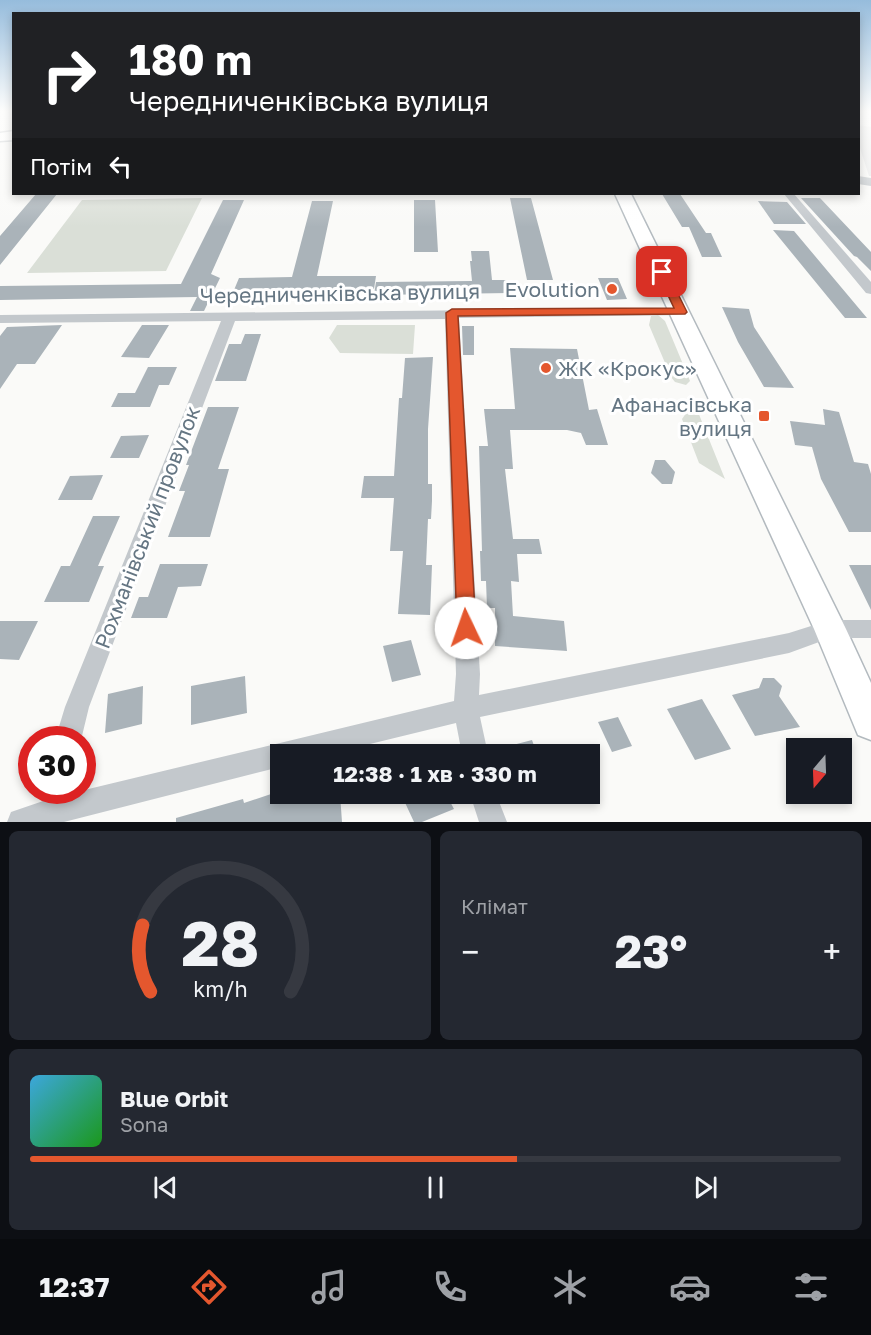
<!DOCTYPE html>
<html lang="uk">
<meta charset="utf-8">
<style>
body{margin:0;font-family:"Golos Text",sans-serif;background:#242831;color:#f1f3f6;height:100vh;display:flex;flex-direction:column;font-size:22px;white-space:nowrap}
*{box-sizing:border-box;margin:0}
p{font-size:20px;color:#9ea1a6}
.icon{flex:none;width:33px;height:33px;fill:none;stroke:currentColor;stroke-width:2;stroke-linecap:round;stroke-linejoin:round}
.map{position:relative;height:822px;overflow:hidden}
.sheet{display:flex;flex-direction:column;gap:9px;padding:9px;background:#0d0f14;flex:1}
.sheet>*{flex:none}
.banner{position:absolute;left:12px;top:12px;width:848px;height:183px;border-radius:0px;box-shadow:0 3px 9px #0003;background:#202124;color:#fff;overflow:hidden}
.needle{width:39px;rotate:199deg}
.buttons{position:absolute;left:786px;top:738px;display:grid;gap:12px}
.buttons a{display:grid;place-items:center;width:66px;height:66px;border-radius:0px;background:#171b24;box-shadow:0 3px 9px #0003;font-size:30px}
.speed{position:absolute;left:18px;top:726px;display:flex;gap:12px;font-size:30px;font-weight:700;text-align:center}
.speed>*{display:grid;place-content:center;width:78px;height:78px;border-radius:50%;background:#171b24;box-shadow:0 3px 9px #0003;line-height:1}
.speed .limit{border:9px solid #d22;background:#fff;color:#111}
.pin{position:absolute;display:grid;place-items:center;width:51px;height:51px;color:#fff;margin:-26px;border-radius:12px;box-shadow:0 3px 9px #0006}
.me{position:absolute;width:66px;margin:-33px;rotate:357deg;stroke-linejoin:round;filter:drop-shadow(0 0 4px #0008)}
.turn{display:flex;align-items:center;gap:21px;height:126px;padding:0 18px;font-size:27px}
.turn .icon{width:78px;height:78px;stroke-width:2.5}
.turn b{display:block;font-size:42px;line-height:51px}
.then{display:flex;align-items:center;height:57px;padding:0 18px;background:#0003;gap:12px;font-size:22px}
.big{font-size:45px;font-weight:700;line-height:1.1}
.sheet .tile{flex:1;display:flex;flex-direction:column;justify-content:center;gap:9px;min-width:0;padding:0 21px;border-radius:9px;background:#242831}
.sheet .dial{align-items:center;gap:0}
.dial svg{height:156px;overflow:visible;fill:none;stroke:#363941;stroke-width:7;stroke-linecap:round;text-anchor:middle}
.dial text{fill:#f1f3f6;stroke:none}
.song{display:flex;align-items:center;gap:18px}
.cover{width:72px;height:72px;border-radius:9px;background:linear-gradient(135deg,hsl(200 70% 55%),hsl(120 70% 35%))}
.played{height:6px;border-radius:3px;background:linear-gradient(90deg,#e4572e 60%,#363941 60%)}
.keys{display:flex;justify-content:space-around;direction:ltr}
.heat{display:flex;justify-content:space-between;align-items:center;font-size:33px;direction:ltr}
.sheet .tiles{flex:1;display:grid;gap:9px;grid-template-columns:1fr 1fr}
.tile:last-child{grid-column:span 2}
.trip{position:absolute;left:270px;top:744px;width:330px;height:60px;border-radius:0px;background:#171b24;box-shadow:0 3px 9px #0003;font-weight:700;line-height:60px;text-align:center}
.dock{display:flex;height:96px;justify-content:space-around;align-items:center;background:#090b0e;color:#9ea1a6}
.dock .icon{width:42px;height:42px}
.dock .current{color:#e4572e}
.dock b{font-size:27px;color:#f1f3f6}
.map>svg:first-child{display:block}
</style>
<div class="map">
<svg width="871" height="822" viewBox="0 0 871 822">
<rect width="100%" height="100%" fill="#fafaf8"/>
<!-- built -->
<path fill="#e8e9e9" d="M858,125l13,2v49h-2l-11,-34z"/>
<!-- green -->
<path fill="#dadfd7" d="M202,198l-36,73 -139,2 55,-73z
M658,315l7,6 25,60 -4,4 -11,-3 -4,-5 -22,-52 2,-9z
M337,325h78l-2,29 -73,-1 -11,-15z
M694,402l31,77 -26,-16 -17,-44z"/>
<!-- building -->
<path fill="#aab3b9" d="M36,194h21l-57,71v-29z
M662,194h18l26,39h5l11,24h-20l-13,-30h-7z
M510,198h21l22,82h-26z
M801,198h19l51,54v19l-14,-14 -3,-1z
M223,200h21l-33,74 9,4 -16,33h-14l7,-14 -197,3v-14l181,-2z
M414,200h21l3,52h-24z
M312,201h21l-16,75h59l-2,13 -140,1 5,-12 53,-1z
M758,201l29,1 19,22h-32z
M773,230l21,1 73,87h-22z
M471,251h18l3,29h19l2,13 -139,2 2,-13 96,-1 -2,-20h2z
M598,278h20l9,21 -20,1z
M722,307l27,2 5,18 40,61 -30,-1 -26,-45z
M62,325l-27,39h-18l-17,25v-53l7,-9z
M142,325h27l-20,33 -28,-1z
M462,326h12v29h-11z
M245,334h16l-15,47h-31l14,-37h12z
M510,348l67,1 12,61 8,-1 11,36h-22l-5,-12 -14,-3h-57l3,39h-8l8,70h26l3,15h-25l2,28 -8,-1 2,35 51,5 3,30 -72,-5v-38h-8l-1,-27h-5l-1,-30h2l-3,-105h9l-4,-37h31z
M433,357l-5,72v55h4v17l-1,18h-3l-2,46h6l-2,50 -32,-1 5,-63h-13l4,-53h-33l3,-22h30l5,-78h3l3,-40z
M148,367h29l-8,18h-10l-9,22h-39l7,-14h17z
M208,407h31l-21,62h11l-19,68h-42l17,-46h-6l10,-26h-3z
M823,409l16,3 15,50 14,2 3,10v58h-22l-28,-53 -9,-32 -17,-2 -5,-24 35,4z
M149,435l-10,23h-29l11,-22z
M655,460h10l10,12 -3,12h-10l-11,-11z
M103,475l-11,25h-34l12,-24z
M93,516h27l-22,50h6l-15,36h-45l17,-36h9z
M160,564h48l-7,22 -23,1 -11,31h-36l8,-21h9z
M849,565h22v45z
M0,621h38l-19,39 -19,-1z
M411,640l10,35 -29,7 -9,-36z
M245,676l2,37 -56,12v-39z
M763,678h11l8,8 -3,10 21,31 -45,9 -23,-41 27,-7z
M143,686l-1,38 -37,9 3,-39z
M702,699l29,50 -36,11 -28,-51z
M618,717l14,29 -20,6 -14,-30z
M532,740l5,14h-43l-1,-4z
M280,791v3h60l2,28h-166v-4l67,-19 1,4z
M401,794h45l8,15 -32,13h-8z"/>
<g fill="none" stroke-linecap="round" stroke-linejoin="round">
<!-- secondary casing -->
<g stroke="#b3babf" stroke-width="3">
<path id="secondary" d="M615,194h16l215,435 25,54v57l-13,-5 -44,-106z"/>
</g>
<!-- primary casing -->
<g stroke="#b5babe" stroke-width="3">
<path id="primary" d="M14,131v9l-14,1v-8z"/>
</g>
<!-- minor -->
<path fill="#c3c8cc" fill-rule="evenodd" d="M784,194h10l77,88v12l-5,-1z
M681,308l7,4 -2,3 -227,3 21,356 -1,21 310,-62 41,-13h41v18h-41l-41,15 -309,64 8,37h-26l-6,-31 -127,31h-49v13l-216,55h-57l4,-10 38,-13 1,-9 26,2 378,-91 2,-27 -11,-355 -210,2 -146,386 -8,33h-26l10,-33 156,-386 -221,2v-8z
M470,794h26l11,28h-28z"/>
<!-- tertiary -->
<path fill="#c3c8cc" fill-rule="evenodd" d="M858,176l13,2v8l-13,-2z"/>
<!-- secondary -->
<use href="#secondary" fill="#fff" fill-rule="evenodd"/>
<!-- primary -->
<use href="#primary" fill="#fff" fill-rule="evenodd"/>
</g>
<!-- sky -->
<linearGradient id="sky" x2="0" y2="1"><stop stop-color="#96bcdc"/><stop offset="0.49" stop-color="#fdfdfc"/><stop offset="1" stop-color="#fdfdfc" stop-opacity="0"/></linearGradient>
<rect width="871" height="227" fill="url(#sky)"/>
<!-- route -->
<path fill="#e4572e" stroke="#94391e" stroke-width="1.5" d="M662,269l5,3 20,40 -2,2 -227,2 18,312 -3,6 -7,2 -6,-2 -3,-6 -11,-315 6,-4 222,-1 -17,-36z"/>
<!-- markers -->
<g fill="#e4572e" stroke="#fff" stroke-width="2">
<circle cx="612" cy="289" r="6"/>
<circle cx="546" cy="368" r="6"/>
<rect x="758" y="410" width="12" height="12" rx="3"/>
</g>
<g text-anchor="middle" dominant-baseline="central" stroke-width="6" stroke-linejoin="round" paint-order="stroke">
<!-- poi labels -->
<g font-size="21" fill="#657683" stroke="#fff" text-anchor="end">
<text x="600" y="289">Evolution</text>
<text x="558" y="368" text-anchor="start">ЖК «Крокус»</text>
<text x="752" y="404">Афанасівська<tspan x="752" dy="24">вулиця</tspan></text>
</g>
<!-- street labels -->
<g font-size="21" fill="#657683" stroke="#fff">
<text transform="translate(340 293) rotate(-1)">Чередниченківська вулиця</text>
<text transform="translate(147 527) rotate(-69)">Рохманівський провулок</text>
</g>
</g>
</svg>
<div class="buttons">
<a><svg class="needle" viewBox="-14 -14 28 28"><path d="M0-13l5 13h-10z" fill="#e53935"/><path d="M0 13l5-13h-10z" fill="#9ea1a6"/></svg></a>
</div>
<div class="speed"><div class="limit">30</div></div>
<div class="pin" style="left:662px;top:272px;background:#d93025"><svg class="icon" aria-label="arrive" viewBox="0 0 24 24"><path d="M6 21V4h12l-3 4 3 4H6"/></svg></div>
<svg class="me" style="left:466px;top:628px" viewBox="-20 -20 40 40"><circle r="19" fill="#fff"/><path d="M0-13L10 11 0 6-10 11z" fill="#e4572e"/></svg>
<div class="trip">12:38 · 1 хв · 330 m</div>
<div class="banner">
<div class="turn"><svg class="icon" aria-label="right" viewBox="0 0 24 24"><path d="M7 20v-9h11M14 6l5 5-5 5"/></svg><div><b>180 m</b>Чередниченківська вулиця</div></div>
<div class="then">Потім<svg class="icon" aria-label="left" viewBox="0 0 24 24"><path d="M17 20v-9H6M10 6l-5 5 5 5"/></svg></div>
</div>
</div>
<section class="sheet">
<div class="tiles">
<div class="tile dial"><svg viewBox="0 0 100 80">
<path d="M14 69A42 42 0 1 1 86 69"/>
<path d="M14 69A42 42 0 0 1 10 35" stroke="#e4572e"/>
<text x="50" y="56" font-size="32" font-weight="700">28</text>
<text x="50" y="72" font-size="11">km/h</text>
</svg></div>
<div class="tile"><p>Клімат</p>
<div class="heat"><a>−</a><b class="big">23°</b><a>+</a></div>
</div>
<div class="tile">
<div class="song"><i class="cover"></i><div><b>Blue Orbit</b><p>Sona</p></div></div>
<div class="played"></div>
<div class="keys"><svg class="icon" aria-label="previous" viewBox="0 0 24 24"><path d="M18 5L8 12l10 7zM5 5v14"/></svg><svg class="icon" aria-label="pause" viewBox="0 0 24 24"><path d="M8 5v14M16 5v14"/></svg><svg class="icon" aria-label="next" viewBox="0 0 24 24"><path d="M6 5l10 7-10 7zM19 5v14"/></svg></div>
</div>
</div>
</section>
<nav class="dock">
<b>12:37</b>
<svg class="icon current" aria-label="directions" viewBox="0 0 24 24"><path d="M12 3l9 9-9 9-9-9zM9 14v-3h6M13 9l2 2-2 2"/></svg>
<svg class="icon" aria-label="music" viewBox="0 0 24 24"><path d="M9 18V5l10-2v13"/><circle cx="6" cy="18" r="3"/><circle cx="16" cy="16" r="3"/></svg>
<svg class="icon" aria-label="phone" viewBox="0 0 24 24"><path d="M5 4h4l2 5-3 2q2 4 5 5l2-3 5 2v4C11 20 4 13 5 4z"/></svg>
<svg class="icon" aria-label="climate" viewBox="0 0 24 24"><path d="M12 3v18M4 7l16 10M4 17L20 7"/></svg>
<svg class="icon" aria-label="car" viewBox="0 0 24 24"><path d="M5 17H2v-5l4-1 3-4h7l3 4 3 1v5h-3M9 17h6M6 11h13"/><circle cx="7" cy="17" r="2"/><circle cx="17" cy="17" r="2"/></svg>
<svg class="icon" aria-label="filters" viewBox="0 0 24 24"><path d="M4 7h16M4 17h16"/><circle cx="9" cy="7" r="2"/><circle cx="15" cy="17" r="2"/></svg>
</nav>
